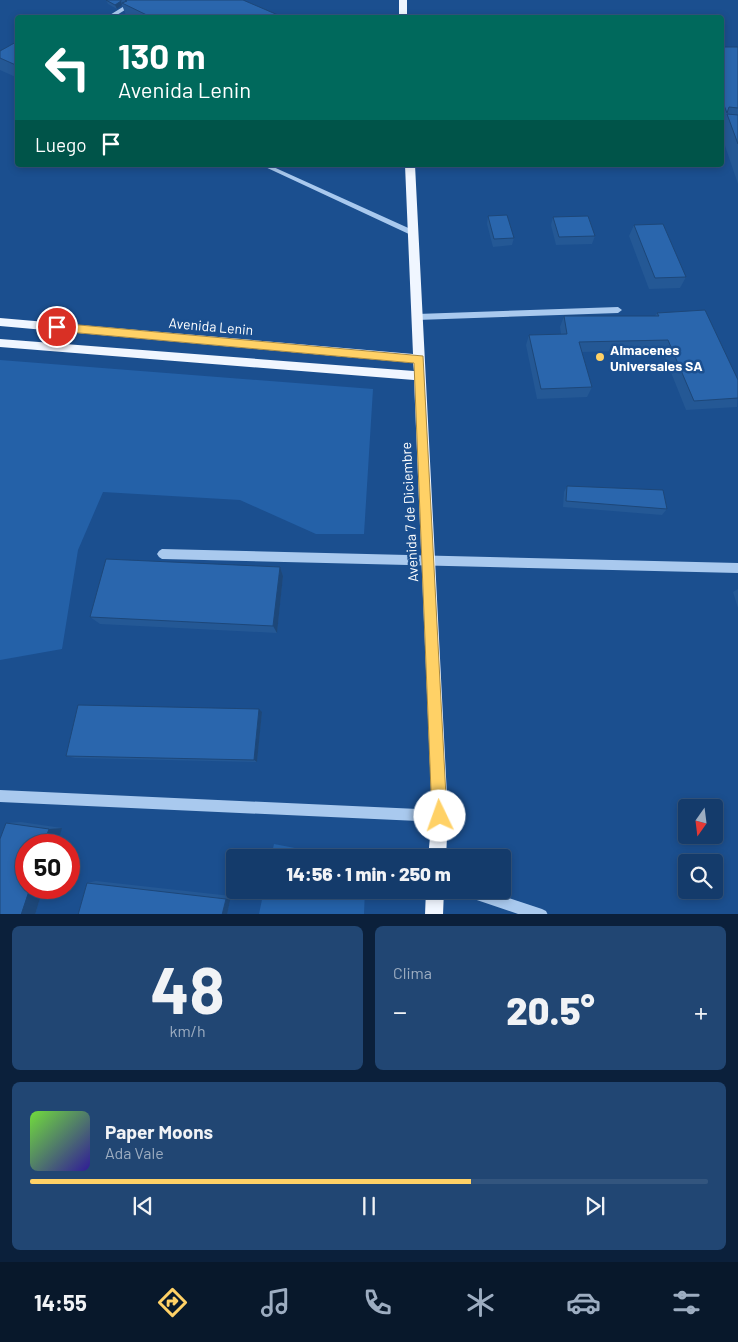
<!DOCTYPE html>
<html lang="es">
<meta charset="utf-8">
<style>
body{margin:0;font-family:Barlow,sans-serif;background:#214673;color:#f1f3f6;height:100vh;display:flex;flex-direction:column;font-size:19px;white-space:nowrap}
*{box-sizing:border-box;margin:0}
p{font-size:16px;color:#9dadc1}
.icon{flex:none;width:28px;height:28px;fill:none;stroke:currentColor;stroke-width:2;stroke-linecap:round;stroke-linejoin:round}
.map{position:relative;height:914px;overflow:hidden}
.details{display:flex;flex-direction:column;gap:12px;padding:12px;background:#0b203b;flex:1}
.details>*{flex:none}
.guide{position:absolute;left:15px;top:15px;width:709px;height:152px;border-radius:5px;box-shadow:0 2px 8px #0003,0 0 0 1px #33557e;background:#00695c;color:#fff;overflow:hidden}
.needle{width:32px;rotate:194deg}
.tools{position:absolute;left:678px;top:799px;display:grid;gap:10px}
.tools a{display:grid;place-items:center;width:45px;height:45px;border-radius:5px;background:#143b6b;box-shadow:0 2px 8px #0003,0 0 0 1px #33557e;font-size:25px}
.speed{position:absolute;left:15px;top:834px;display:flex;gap:10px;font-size:25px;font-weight:700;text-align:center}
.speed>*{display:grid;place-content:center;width:65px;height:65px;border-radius:50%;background:#143b6b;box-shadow:0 2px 8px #0003,0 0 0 1px #33557e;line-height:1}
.speed .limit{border:8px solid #d22;background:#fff;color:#111}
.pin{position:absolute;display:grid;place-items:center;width:42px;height:42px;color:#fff;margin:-21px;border:2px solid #fff;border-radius:50%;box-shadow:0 1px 5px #0007}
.me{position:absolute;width:55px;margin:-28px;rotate:357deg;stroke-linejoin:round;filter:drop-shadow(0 0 4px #0008)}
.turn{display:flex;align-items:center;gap:18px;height:105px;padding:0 20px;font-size:22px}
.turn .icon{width:65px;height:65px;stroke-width:2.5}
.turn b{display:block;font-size:35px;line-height:42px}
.then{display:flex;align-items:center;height:48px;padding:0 20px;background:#0003;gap:10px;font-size:19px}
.big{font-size:38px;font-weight:800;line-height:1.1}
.details .card{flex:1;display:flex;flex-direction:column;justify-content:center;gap:8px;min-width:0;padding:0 18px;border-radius:8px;background:#214673}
.details .dial{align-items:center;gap:0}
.dial b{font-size:65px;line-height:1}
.song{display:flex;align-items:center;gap:15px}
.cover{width:60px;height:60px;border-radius:8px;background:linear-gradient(135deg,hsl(100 70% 55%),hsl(250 70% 35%))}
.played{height:5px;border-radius:2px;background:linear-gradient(90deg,#ffd166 65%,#33557e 65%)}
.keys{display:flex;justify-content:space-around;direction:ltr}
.heat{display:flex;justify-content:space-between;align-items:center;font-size:28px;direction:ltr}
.details .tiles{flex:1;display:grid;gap:12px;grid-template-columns:1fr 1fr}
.card:last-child{grid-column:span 2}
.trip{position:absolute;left:226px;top:849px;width:285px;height:50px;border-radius:5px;background:#143b6b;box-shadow:0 2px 8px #0003,0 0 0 1px #33557e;font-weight:800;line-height:50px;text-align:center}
.dock{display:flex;height:80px;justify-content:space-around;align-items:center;background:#08182b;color:#9dadc1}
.dock .icon{width:35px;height:35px}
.dock .on{color:#ffd166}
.dock b{font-size:22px;color:#f1f3f6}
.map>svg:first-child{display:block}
</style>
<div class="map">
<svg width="738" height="915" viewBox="0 0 738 915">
<rect width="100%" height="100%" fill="#1b4f8f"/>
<!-- green -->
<path fill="#2461a8" d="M0,360l373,29 -9,145h-48l-76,-34 -137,-8 -25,58 -16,99 -62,11z
M274,844l68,13h-71z
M264,890h101l-1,24h-105z"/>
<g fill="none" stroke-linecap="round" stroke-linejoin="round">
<!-- minor -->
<path fill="#a9c9ee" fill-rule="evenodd" d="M134,0h7l-29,18h-7z
M261,165h8l146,66 1,2 -1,2h-4z
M618,307l4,3 -4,3 -201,7 -4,-3 4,-3z
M162,549l576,14v10l-576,-14 -3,-2 -2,-3 2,-3z
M0,790l440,20 4,2 2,4 -2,4 -4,2 -440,-20z
M459,890h25l58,19 4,2 2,4h-27l-56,-19 -4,-2z"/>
<!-- major -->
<path fill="#f0f6ff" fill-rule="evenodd" d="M399,0h8v18h-8z
M405,165h10l33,651 -2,42h-18l4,-42 -18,-436 -414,-33v-8l414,32 -1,-8 -413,-37v-8l413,36z
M426,890h18l-1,25h-18z"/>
</g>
<!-- wall -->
<path fill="#245895" d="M106,0h137l42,18h-158l-5,-13 -5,4 -9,-5z
M18,41v37l-18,-8v-19z
M721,47h17v137l-17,-50v-8l2,-4h-1l-1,2z
M488,216l26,22 -2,7 -19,2 -6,-23z
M553,217l42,19 -3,8 -36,1 -5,-20z
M634,225l52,52 -6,11 -31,1 -20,-53z
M657,313l81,67 -1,27 -51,3 -24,-60 -80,2 10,35 -5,10 -50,2 -11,-54 3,-10 32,-1 -1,-7 4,-11h91z
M567,486l100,23 -5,6 -99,-8 1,-15z
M280,567l3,9 -6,57 -177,-9 -10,-7z
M738,589v19l-5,-16z
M262,712l-5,50 -182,-4 -9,-2z
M21,822l41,6 -36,60h17l-8,27 -29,-92z
M96,881l135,15 -4,19h-149l9,-32z"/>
<!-- shaded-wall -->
<path fill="#1d4779" d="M121,1l1,4 -5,4 -2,-4z
M280,567l3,9 -6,57 -4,-7z
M259,709l3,3 -5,50 -3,-2z
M62,828l-5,17h-14l6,-16z
M30,888h13l-8,27h-14z
M231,896l-4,19h-5l4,-16z"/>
<!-- building -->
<path fill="#2a66ad" stroke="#1d4779" d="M106,0h15v1l-6,4z
M125,0h118l42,18h-132l-31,-15 5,-2z
M18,41v25l-18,-8v-7z
M721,47h17v61l-9,-1 -2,6 -6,-16z
M727,114l11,1v29z
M507,215l7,23 -20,1 -6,-23z
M588,216l7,20 -36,1 -6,-20z
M663,224l23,53 -31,1 -21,-53z
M705,310l33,70v18l-44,3 -26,-61 -89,2 13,45 -51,2 -12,-54 38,-1 -3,-18h95l-2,-3z
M567,486l96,4 4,19 -101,-8z
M106,559l174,8 -7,59 -183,-9z
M78,705l181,4 -5,51 -188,-4z
M6,823l43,6 -6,16h-17v43h4l-9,27h-21v-76z
M87,883l139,16 -4,16h-144z"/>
<!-- route -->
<path fill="#ffd166" stroke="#a68842" d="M57,323l366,33 24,460 -2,5 -5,2 -6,-2 -2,-5 -18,-453 -357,-32 -5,-4z"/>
<!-- markers -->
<circle fill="#ffd166" stroke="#1b4f8f" stroke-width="2" cx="600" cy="357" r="5"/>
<g text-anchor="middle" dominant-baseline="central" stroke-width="5" stroke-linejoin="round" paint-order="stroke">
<!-- street labels -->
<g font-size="14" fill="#fff" stroke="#1b4f8f">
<text transform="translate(211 326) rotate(5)">Avenida Lenin</text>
<text transform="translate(409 512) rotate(-93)">Avenida 7 de Diciembre</text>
</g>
<!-- poi labels -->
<g font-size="14" font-weight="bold" fill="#fff" stroke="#1b4f8f" text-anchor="start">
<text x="610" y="349">Almacenes<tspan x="610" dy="16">Universales SA</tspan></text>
</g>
</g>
</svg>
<div class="tools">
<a><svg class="needle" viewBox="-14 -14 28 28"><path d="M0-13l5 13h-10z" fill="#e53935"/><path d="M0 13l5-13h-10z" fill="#9dadc1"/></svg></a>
<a><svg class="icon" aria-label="search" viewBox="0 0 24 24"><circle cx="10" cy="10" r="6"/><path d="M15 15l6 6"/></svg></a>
</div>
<div class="speed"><div class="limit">50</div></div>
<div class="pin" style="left:57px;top:327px;background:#d93025"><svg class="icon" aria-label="arrive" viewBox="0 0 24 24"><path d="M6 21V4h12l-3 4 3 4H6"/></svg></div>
<svg class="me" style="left:440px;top:816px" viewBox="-20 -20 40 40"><circle r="19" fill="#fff"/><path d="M0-13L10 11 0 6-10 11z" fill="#ffd166"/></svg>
<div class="trip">14:56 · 1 min · 250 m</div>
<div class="guide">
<div class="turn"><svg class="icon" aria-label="left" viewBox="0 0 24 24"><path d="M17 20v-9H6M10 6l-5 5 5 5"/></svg><div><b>130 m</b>Avenida Lenin</div></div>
<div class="then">Luego<svg class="icon" aria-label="arrive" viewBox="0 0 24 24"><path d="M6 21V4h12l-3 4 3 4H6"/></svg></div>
</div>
</div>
<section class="details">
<div class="tiles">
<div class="card dial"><b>48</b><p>km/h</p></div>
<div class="card"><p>Clima</p>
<div class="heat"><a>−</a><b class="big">20.5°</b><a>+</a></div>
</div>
<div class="card">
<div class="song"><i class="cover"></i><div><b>Paper Moons</b><p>Ada Vale</p></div></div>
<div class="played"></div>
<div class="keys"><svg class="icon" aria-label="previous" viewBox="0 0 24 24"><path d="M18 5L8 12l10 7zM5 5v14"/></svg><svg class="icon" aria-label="pause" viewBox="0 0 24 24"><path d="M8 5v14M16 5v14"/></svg><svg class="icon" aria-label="next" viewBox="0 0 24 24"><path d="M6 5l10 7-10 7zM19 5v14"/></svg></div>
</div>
</div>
</section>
<nav class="dock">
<b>14:55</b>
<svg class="icon on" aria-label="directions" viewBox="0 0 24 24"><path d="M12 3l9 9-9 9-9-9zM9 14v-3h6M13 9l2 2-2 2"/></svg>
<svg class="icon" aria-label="music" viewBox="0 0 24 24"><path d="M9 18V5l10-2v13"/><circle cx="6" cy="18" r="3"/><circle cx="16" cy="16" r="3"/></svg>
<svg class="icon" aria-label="phone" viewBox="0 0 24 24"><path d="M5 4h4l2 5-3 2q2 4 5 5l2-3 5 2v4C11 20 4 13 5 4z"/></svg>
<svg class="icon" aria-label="climate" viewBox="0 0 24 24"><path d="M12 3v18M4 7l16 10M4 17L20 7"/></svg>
<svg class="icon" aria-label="car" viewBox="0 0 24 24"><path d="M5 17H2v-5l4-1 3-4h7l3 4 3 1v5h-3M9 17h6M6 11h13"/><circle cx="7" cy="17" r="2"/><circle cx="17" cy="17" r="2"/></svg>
<svg class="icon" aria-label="filters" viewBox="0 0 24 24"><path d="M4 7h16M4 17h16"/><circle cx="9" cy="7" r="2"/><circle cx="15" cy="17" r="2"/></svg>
</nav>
